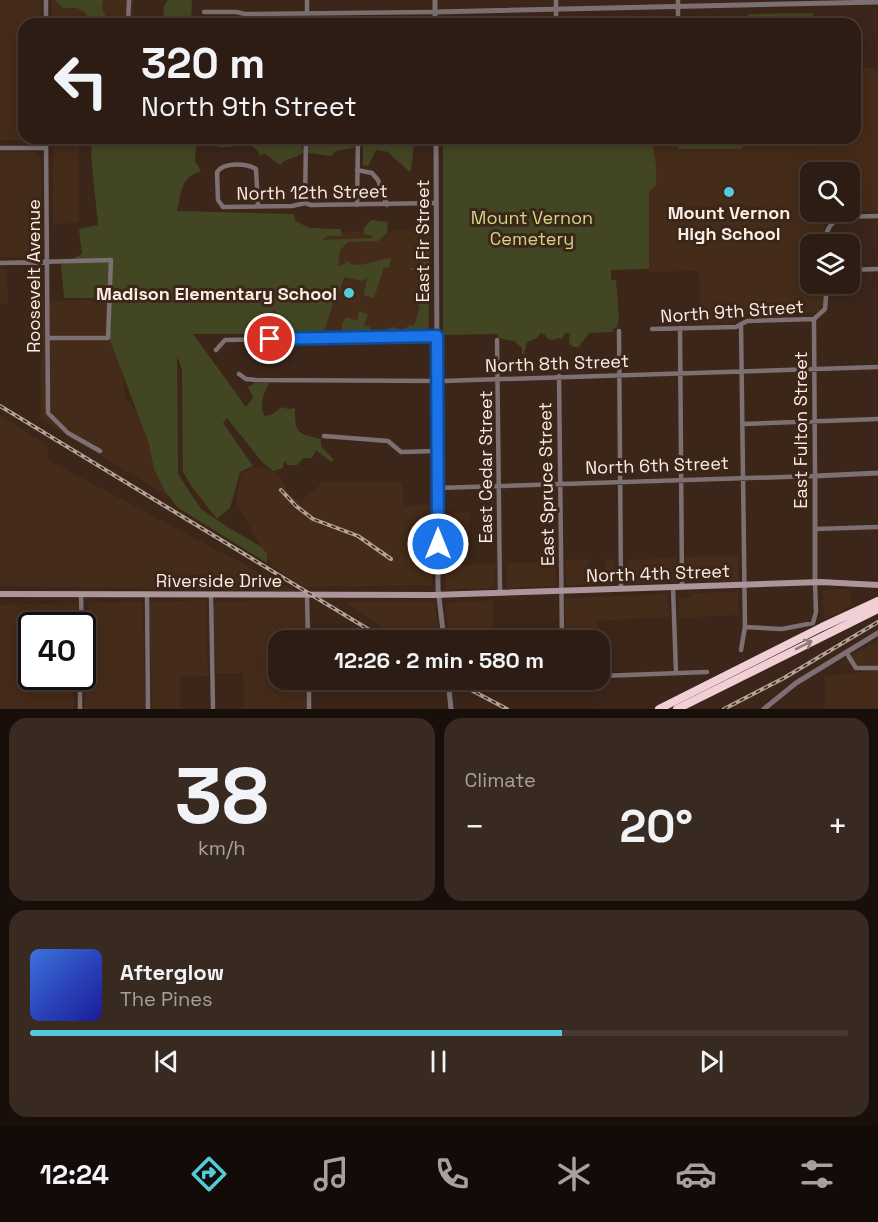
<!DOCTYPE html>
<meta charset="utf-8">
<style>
body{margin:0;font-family:"Space Grotesk",sans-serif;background:#382921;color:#f1f3f6;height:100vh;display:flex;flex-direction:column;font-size:22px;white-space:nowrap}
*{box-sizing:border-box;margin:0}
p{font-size:20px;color:#a6a1a0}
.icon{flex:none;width:33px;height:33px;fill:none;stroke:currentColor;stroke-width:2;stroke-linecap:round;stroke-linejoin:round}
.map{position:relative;height:709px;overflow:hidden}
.details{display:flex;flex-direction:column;gap:9px;padding:9px;background:#180f0a;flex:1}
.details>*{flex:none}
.top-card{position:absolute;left:18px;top:18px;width:843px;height:126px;border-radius:18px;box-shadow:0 3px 15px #0003,0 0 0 2px #483a33;background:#2c1c13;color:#f1f3f6;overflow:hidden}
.tools{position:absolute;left:800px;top:162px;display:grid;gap:12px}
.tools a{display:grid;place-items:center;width:60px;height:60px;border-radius:12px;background:#2c1c13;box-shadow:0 3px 15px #0003,0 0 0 2px #483a33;font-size:30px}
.speed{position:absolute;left:18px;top:612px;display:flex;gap:12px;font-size:30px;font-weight:700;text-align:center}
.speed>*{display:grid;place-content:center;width:78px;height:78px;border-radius:50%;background:#2c1c13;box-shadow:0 3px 15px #0003,0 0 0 2px #483a33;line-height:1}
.speed .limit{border:3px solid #111;border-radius:9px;background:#fff;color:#111}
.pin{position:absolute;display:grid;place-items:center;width:51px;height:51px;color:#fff;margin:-26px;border:3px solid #fff;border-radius:50%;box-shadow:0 2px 6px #0007}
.me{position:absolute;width:66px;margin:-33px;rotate:0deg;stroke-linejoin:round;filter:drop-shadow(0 0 4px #0008)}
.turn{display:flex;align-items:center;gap:21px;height:126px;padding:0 24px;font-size:27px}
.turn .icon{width:78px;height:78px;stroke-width:2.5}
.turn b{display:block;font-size:42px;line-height:51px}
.big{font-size:45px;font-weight:700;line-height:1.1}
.details .card{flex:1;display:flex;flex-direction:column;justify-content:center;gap:9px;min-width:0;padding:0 21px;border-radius:18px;background:#382921}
.details .dial{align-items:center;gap:0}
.dial b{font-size:78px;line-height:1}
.song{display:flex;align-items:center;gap:18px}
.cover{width:72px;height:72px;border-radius:9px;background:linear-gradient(135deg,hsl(220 70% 55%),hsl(240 70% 35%))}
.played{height:6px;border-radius:3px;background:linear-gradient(90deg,#53cbdb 65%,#483a33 65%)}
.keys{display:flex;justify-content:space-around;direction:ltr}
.heat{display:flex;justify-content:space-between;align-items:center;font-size:33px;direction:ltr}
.details .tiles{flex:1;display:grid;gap:9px;grid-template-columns:1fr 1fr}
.card:last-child{grid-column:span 2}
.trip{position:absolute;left:268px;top:630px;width:342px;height:60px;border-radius:18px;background:#2c1c13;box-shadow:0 3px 15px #0003,0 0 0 2px #483a33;font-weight:700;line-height:60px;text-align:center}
.tabs{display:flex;height:96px;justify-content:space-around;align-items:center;background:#120b08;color:#a6a1a0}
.tabs .icon{width:42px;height:42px}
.tabs .active{color:#53cbdb}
.tabs b{font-size:27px;color:#f1f3f6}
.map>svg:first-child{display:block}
</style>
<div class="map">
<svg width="878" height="709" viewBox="0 0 878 709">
<rect width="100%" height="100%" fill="#3b2619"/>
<!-- built -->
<path fill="#452b19" d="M0,0h41v24h-17v114h16l-4,2h-36z
M52,0h82l-1,24h-81z
M855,68h23v143h-29v-39h-39v40h18h-4v32h-14v40h14v18l-4,9 -7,2 -76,2 -1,7 -36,1 -1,-52 -50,1v-134h206z
M53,138h26v85l-26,1z
M0,152h34l7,5v100h-41z
M431,230l-2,101 -8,3 -154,1 -1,-78 29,-25z
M0,269h7l1,35h-8z
M113,300l9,59 3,38 17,22 27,78 -128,-77v-119z
M0,416l48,29v15l246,131 -294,-5z
M256,466l22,7 12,22 11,6 22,-19h80v24l30,-2 -1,81 -128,2 -33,-22 -35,-63 5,-29z
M446,513h23l-1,48 -22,1z
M738,556v25l-53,1v-25z
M677,558v24l-49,2v-24z
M588,559v25l-22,1v-25z
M605,559l9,1v25h-8z
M555,562l1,24 -49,2v-25z
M495,564v24l-49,2v-25z
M850,589l1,17 -27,13 -1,-29z
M738,592l1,23 -60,3 -1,-20 13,-1v-4z
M668,594l1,23 -71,4 1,13 -14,1v2l-20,1v-40z
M306,598l1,42h-28v40h27l1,29h-63l-1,-36h-27l-3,-68 3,-3z
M206,600l2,76 -28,1 1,32h-29l-3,-107z
M493,600v31l-2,1v8h-43l-2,-37z
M143,602l2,107h-60v-58l4,-16 -1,-32z
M346,602h89l4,38h-36l-17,-9z
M76,603l3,3v19l-47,1v50l42,1v32h-74v-104z
M878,641v25l-38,-2 18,-13z
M878,670v39h-53v-33z"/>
<!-- green -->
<path fill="#434623" d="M55,0h48l-1,9 8,15h-22l-2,-11 -9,-5h-14z
M168,0h24l-1,24h-28l1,-18z
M813,13v11h-65v-10z
M92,138h207l5,14c-8,7 -17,5 -24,13l-16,-12 -4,3c-7,-19 -26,-7 -40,-9 -9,-2 -13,-4 -24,-1l-1,15 6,10c-21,7 -19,20 -24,40l117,3 1,7 15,7 30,1 3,7h-15l-6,4 51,-2 -1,-3h-7l-2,-6 8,-9 17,2 -1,11 -9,8 -30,1 -8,8 -2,16 8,-2 -2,-5c12,13 33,0 47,-1l-2,10 -5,-1 -10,31 -10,-3 3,-17 -5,3 -18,-4 -7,24 -3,-1 -10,32 -42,1 -2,-17 -7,-7 -1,18 4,3 1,4h-84l53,73 7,-9 -5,-11 7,-4h14c-5,11 -11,22 -4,33l6,-1 11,-8 6,2 7,-1c0,26 2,25 26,31v7l13,14 -3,2 -15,-12 -4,8h-8l-7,7h-9l-4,-4 -1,7 -10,3 -11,-9 -35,-44 -4,5 30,43 -13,6 -10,36 -13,11 -25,-32 -9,-15 -1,-102 -5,-15 1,119 23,35 28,19 33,19 5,7v9l-90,-56 -12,-16 -11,-22 -5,-25 -40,-107 -3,-39h-42l-3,-33 21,-11 -3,-25 19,-4 -7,-69z
M309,138h6l1,3h10l3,-3h6l4,6 9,-3v-3h6v10l-18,3 -5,5 -23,-3z
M363,138l11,2 2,-2h7l3,3 28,2 -3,28 -2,1c-6,-9 -15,-12 -21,-20l-12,-2 -8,16 -5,-1z
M443,138h206v8l3,-2c4,14 5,27 4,41l-7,7v77l-38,1v10h5l3,38 -2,9 -4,2v3l-24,1 -10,14h-6l-4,-4 1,-10h-5l-3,6 -5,-1 -2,2 -7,-1 -4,-5 -3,-1 -4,5 -10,4 -3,12h-2v-6l-8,-7 -15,-3 -2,-4 -54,1z
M680,138h63v8l-2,3h-63z
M429,246l1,24 -4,2 -6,-2h-10v-2h12v-15l-4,-1 1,-5z
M428,283l1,44 -3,2 1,2 -15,1 -8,-3 6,-4 4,1 6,-19 -3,-2 3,-1 5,-16 -2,-2z
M359,311l9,4 -4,10 6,2v2l7,3 16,-5 17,5 -68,1v-9l4,-7 11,4z"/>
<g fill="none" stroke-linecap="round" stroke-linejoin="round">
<!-- minor -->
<path stroke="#7d7073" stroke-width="4.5" d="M307,0v24
M678,0v24
M204,12h32l9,2 190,-2
M46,24v-24
M128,24l1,-24
M556,24v-24
M46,138l2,275 20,20 32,18
M399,138v1
M0,148h46
M357,170l15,3 6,7 9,25
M305,203l1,-65
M357,205l1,-67
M258,206l-2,-37c-10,-6 -32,-7 -39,3l1,28 5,7 69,-1 13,-3 6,2 125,-2
M825,244c0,-12 4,-21 16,-27l37,-1
M0,263l111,-3 -3,78h-61
M849,270l29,-1
M814,319l11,-10 2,-25
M680,328l2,259
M652,329l84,-2 11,-6 67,-2
M619,331l2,258
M497,340l3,253
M216,350l9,-10 212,-4
M239,374l7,5 10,1 187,1 435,-14
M559,376l3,264
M743,424l135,-5
M324,436l64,5 13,11 36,-1
M437,488l378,-12 -1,-157
M815,529l63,-2
M673,588l3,85
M81,595l1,43
M147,595l1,114
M211,595l2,114
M307,595l1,45
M745,627l37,2 31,-6 3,-11 -1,-29
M741,650l4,-23 -4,-303
M846,652l10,16h22
M80,676v33
M600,676l107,-4
M309,680v29
M481,680h18"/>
<!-- tertiary -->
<path stroke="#7d7073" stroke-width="5" d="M435,0v24
M435,12l443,-10
M436,138l2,451 6,51
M815,583v-107l63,-3
M448,680l3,29
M764,709l32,-26 82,-50"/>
<!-- secondary -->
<path stroke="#ac969b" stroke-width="6" d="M0,594l433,1 388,-13 57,3"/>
<!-- motorway -->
<path stroke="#f0cfd6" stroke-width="8" d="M659,709l163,-82 56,-26
M677,709l201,-100"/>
<!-- rail casing -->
<g stroke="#b3a297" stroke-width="4">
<path id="rail" d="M0,406l386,234
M281,490l15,16 17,13 45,17 33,23
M452,680l55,29
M724,709l60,-31 94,-56"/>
</g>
<!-- rail -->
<use href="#rail" stroke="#3b2619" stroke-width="1.5" stroke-dasharray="4.5" stroke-linecap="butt"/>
</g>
<!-- one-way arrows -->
<defs><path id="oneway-shaft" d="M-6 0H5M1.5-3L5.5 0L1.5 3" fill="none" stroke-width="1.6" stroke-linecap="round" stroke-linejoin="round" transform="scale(1.5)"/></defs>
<use stroke="#967a78" href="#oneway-shaft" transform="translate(804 645) rotate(-27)"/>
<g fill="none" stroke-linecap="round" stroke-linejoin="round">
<!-- route casing -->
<g stroke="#114b97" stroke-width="15">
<path id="route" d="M270,339l167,-3 1,208"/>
</g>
<!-- route -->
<use href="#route" stroke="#1a73e8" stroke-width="10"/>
</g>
<!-- markers -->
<g fill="#53cbdb" stroke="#3b2619" stroke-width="2">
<circle cx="729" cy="192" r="6"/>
<circle cx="349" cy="293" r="6"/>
</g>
<g text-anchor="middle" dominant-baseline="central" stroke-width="6" stroke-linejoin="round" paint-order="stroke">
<!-- street labels -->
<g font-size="18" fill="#fbede4" stroke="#3b2619">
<text transform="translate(312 192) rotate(-1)">North 12th Street</text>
<text transform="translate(422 241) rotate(-90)">East Fir Street</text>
<text transform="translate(33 276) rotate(-90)">Roosevelt Avenue</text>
<text transform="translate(732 311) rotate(-4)">North 9th Street</text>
<text transform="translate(557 363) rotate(-2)">North 8th Street</text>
<text transform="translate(800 430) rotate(-90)">East Fulton Street</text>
<text transform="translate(657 465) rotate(-2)">North 6th Street</text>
<text transform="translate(485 467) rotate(-90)">East Cedar Street</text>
<text transform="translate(546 484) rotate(-91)">East Spruce Street</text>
<text transform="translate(658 573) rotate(-2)">North 4th Street</text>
<text x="219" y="580">Riverside Drive</text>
</g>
<!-- poi labels -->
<g font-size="18" font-weight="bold" fill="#fbede4" stroke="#3b2619">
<text x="729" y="212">Mount Vernon<tspan x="729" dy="21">High School</tspan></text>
<text x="337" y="293" text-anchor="end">Madison Elementary School</text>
</g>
<!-- park labels -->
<g font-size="18" fill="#cfd785" stroke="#3b2619">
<text x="532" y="217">Mount Vernon<tspan x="532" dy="21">Cemetery</tspan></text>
</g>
</g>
</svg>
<div class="tools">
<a><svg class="icon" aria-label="search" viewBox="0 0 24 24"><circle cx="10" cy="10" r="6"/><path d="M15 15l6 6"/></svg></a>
<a><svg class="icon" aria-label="layers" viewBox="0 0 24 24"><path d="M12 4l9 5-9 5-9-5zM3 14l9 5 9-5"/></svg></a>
</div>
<div class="speed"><div class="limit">40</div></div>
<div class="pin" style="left:270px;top:339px;background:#d93025"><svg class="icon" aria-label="arrive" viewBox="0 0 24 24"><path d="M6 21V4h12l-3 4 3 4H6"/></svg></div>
<svg class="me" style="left:438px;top:544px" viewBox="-20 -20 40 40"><circle r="17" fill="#1a73e8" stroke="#fff" stroke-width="3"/><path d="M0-11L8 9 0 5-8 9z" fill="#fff"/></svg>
<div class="trip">12:26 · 2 min · 580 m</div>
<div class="top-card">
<div class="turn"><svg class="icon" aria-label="left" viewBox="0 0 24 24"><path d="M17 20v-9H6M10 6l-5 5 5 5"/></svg><div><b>320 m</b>North 9th Street</div></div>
</div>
</div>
<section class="details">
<div class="tiles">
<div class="card dial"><b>38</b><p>km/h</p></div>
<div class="card"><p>Climate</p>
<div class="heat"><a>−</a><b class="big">20°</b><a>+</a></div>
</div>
<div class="card">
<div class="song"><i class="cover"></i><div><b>Afterglow</b><p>The Pines</p></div></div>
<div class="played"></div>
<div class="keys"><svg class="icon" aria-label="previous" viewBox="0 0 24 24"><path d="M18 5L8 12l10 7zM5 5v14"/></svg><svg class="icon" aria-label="pause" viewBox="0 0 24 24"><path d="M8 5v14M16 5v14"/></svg><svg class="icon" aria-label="next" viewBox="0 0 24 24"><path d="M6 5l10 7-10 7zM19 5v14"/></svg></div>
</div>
</div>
</section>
<nav class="tabs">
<b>12:24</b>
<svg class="icon active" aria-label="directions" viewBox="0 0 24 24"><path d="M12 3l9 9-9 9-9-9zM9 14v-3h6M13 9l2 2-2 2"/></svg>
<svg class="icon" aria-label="music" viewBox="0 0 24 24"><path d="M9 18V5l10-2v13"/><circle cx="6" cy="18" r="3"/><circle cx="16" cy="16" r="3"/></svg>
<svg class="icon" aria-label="phone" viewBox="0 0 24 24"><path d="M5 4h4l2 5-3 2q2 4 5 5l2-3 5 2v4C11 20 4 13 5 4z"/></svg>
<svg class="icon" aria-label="climate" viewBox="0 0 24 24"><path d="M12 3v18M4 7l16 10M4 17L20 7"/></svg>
<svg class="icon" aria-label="car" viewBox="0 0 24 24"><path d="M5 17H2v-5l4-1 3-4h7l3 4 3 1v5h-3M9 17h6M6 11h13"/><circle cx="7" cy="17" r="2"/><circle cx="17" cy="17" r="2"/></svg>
<svg class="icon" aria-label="filters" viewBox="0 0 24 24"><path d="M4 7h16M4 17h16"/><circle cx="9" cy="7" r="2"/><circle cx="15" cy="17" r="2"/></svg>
</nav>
